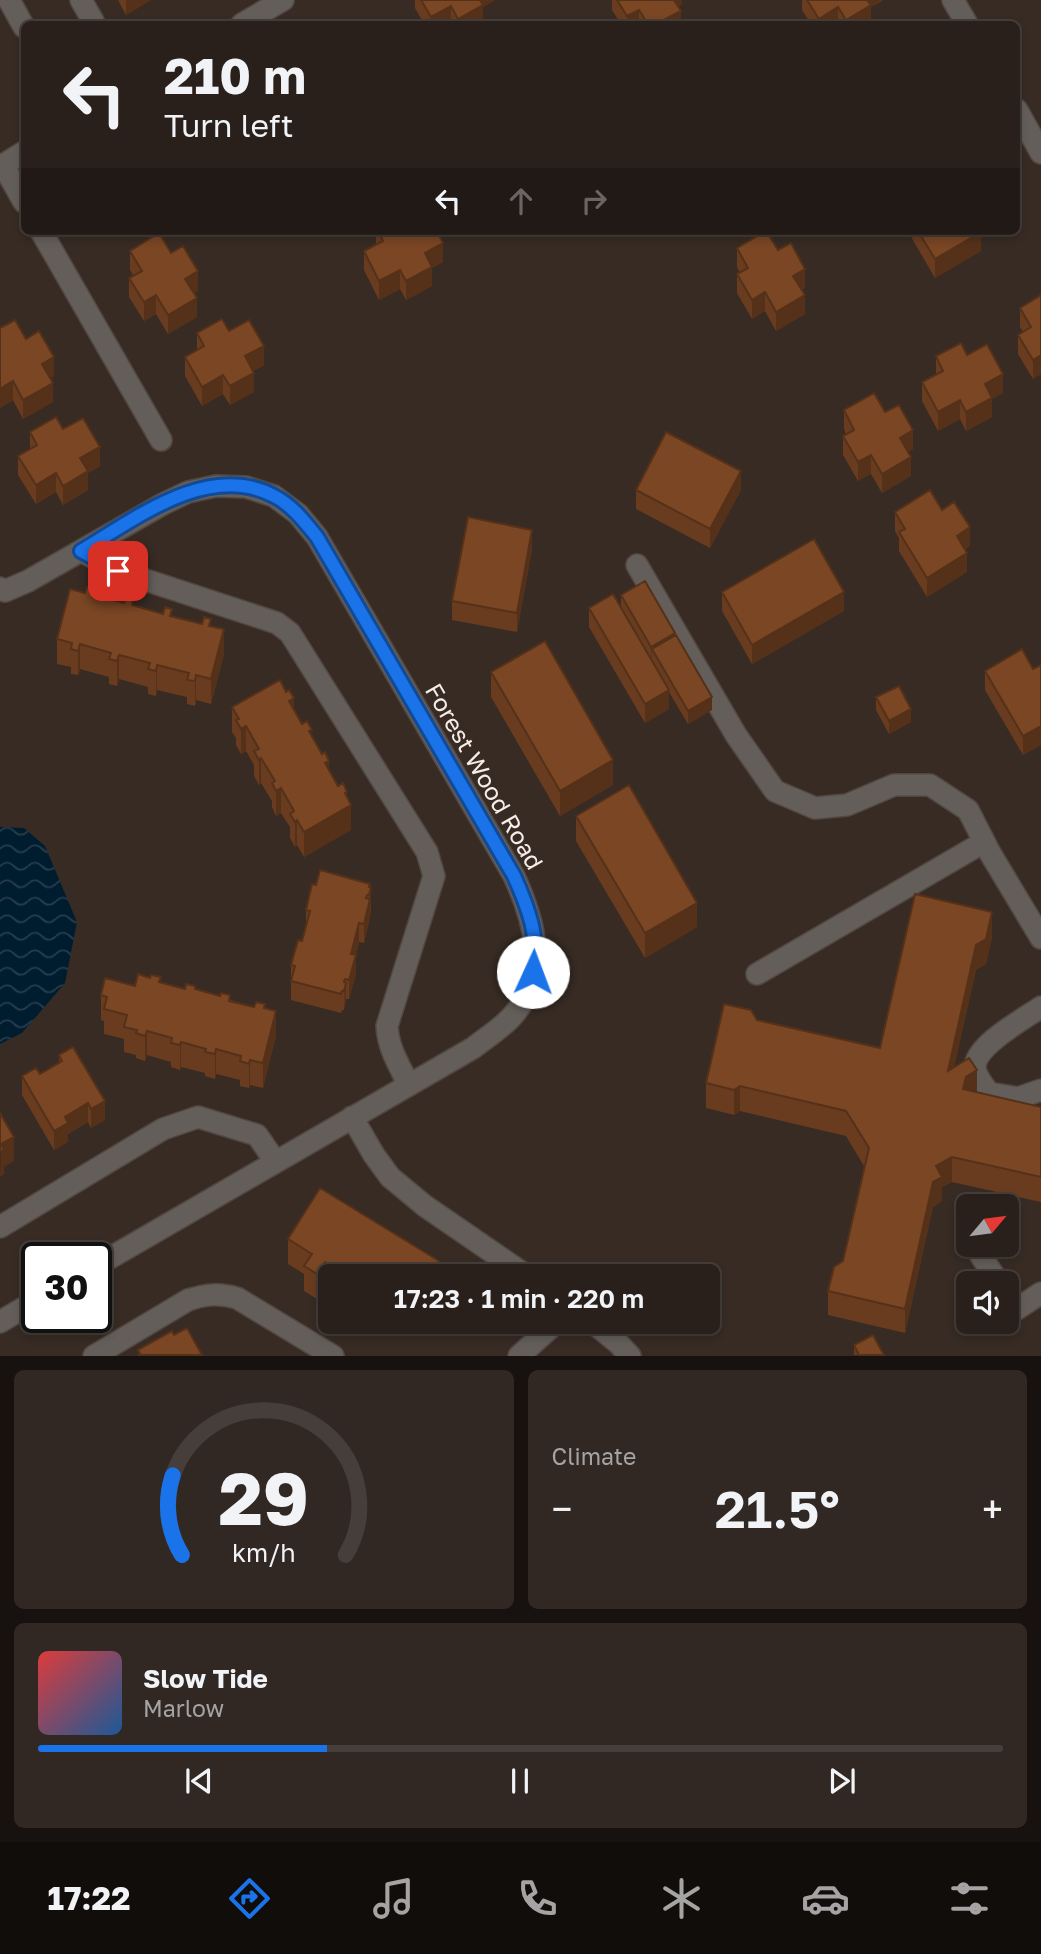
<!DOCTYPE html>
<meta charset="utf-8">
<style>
body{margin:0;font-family:"Golos Text",sans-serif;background:#312824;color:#f1f3f6;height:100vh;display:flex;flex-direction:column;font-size:26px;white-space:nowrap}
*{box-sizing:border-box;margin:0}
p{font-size:23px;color:#a5a3a3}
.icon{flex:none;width:38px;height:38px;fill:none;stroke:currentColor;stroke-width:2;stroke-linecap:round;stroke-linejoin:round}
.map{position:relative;height:1356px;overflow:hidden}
.sheet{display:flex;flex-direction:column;gap:14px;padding:14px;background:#17120f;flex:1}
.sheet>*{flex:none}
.hud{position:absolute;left:21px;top:21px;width:999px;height:214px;border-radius:10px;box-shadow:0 4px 10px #0003,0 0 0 2px #453e3a;background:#29201b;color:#f1f3f6;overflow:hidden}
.needle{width:46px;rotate:61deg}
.buttons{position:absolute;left:956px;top:1194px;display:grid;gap:14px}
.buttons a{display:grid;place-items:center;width:63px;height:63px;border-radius:10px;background:#29201b;box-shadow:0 4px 10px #0003,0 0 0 2px #453e3a;font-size:35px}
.speed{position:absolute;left:21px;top:1242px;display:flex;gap:14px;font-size:35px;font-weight:700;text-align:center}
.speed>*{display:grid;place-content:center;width:91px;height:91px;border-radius:50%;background:#29201b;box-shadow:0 4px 10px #0003,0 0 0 2px #453e3a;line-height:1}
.speed .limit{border:4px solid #111;border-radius:10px;background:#fff;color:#111}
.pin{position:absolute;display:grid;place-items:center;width:60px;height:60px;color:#fff;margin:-30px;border-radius:14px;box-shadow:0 4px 10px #0006}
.me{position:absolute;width:77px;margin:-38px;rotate:2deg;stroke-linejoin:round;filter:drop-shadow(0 0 5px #0008)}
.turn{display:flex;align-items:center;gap:24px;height:147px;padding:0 28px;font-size:32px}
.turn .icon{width:91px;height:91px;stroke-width:2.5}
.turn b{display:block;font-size:49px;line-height:60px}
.lanes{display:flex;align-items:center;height:66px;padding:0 28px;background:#0003;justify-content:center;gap:35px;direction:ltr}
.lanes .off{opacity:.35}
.big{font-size:52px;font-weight:600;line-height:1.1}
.sheet .tile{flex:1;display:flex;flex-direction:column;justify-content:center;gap:10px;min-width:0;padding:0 24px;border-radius:10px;background:#312824}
.sheet .dial{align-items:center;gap:0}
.dial svg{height:182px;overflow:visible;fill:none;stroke:#453e3a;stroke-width:7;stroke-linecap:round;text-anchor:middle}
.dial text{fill:#f1f3f6;stroke:none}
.song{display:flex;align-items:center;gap:21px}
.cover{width:84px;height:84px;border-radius:10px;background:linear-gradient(135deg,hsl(0 70% 55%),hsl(210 70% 35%))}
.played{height:7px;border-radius:4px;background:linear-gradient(90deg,#1a73e8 30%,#453e3a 30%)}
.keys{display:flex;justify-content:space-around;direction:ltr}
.heat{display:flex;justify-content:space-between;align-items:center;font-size:38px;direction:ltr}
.sheet .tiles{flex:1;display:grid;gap:14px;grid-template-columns:1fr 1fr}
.tile:last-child{grid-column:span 2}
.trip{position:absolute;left:318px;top:1264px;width:402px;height:70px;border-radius:10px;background:#29201b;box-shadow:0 4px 10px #0003,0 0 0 2px #453e3a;font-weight:600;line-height:70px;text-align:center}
.tab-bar{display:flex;height:112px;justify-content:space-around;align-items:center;background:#100d0b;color:#a5a3a3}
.tab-bar .icon{width:49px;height:49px}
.tab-bar .current{color:#1a73e8}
.tab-bar b{font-size:32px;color:#f1f3f6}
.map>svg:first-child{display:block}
</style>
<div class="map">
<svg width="1041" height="1356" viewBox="0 0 1041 1356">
<defs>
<pattern id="water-waves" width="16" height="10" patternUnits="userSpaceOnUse" patternTransform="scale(1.75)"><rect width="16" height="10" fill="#001c2f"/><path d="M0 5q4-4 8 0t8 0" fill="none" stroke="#263d4d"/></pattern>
</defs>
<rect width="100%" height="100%" fill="#372b24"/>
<!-- water -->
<path fill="url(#water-waves)" d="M0,827l24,1 21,18 32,76 -12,61 -43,50 -22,11z"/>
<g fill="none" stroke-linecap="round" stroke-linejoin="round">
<!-- minor casing -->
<g stroke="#524640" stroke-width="24">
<path id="minor" d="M9,0l15,27
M81,0l12,21
M953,0l14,24
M242,24l41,-24
M1017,110l24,43
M24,152l-21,13 21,37
M41,231l120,209
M81,551l37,20 159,52 13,10 137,219 7,24 -47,150c1,22 12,39 22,59
M637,565l99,170 39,56 40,17 32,-3 47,-20h36l38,25 22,43 51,85
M0,588l5,3 23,-10 135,-77 25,-12 28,-6 30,1 28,9 24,18 19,23 197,339c20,44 35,94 1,137 -11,14 -28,24 -42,35l-377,218
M757,974l227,-132
M1041,1007c-17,12 -68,39 -66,62 2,9 9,17 14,24l29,5 23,-8
M352,1117l22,38 16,22 35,29 102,70
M0,1227l163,-98 35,-12 59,18 18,26
M981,1256l18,27
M1006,1293l11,16 24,-16
M591,1321l27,22 12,13
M0,1322l37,-22
M94,1356l94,-56c18,-6 31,-7 49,-2l96,58
M519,1356l39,-35"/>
</g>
<!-- minor -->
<use href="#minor" stroke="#645e5a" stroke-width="21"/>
</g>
<!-- wall -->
<path fill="#693c1f" d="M118,0h33l-25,15z
M415,0h80l-12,7v17h-59l-9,-16z
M612,0h70v4l-4,2 3,18h-60l-9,-14z
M802,0h80v1l-11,6v17h-60l-9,-14z
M376,231h61l6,31 -11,6v18l-26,14 -6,-11 -21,11 -15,-30v-19l12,-7z
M910,231h76l-5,3v17l-46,27 -25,-43z
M737,248l41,2 27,37 -3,3 3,24 -29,17 -11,-20 -13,8 -15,-26v-19l3,-1 -3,-6z
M130,251l41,2 27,37 -4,3 3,24 -29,17 -12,-20 -12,7 -15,-24v-19l4,-3 -3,-5z
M1041,295v79l-8,5 -15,-25v-19l5,-3 -3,-5v-19z
M229,331l35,34 -11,6 1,21 -24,13 -7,-11 -21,12 -17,-30v-19l12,-7v-17z
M26,339l28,37 -4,2 3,24 -30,17 -10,-19 -13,8z
M967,355l36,38 -11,6v18l-26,14 -6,-12 -22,12 -16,-30v-19l14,-7v-19z
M844,410l41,2 28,37 -5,3 3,24 -29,17 -11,-19 -13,7 -15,-26v-19l3,-2 -2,-5z
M63,429l37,37 -12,7v17l-25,15 -7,-13 -20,12 -18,-29v-19l12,-7v-17z
M636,490h105l-31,58 -74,-39z
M942,510l28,36 -5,3 2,23 -40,25 -28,-46v-13l-4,-7v-19z
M532,549l-15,83 -65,-12v-19z
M722,592l122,19 -92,53 -30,-53z
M85,593l126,33 13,28 -13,50 -15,-4 -1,6 -8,-2v-7l-30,-7 -1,6 -8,-2v-7l-29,-8 -2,7 -8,-2v-7l-29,-8 -2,6 -7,-1v-7l-14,-3v-25z
M621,595l54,40 37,75 -24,14 -19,-32v17l-24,14 -56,-96v-19l32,-1z
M1041,665v80l-18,10 -38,-65v-19l48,-2z
M491,672l122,113 -53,31 -69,-119z
M876,697l35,25 -22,12 -13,-24z
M232,707l62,3 8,14 10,12 26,50 9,12 4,32 -47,27 -7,-12 -2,2 -5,-9v-11l-9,-14 -5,3 -4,-9v-6l-11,-18 -2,2 -5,-9v-11l-8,-14 -5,3 -5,-9v-7l-4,-6z
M576,816l121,111 -52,31 -69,-117z
M316,885l54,2 1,19 -1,12 -6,25 -5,-1 -3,14v18l-7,25h-3l-2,11h-2l-1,3 -50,-13v-35l11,-24 4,-15v-16z
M992,937l-6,27 -10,6 -22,97 23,25 64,15v95l-89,-20 -10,5v14l-9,6 -28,126 -77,-18v-24l15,-30 21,-95 -18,-30 -106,-25 -6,4 -28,-7v-25l51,-63 123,28z
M161,983l24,6h10l59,18 11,1 11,28 -13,52 -13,-3 -1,3 -9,-2v-6l-24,-6 -1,5 -10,-3v-3l-24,-6 -1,3 -9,-3v-5l-24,-7 -2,6 -9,-3v-3l-12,-3v-13l-20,-5v-13l-3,-1v-25l34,-9z
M59,1055l46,65 -14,8 -3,-6 -20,12v8l-14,8 -32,-55v-19l18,-2 19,-11z
M288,1239l151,37h-108v15l-6,-4 -8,12 -13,-8v-17l-16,-10z
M384,1321h33l-9,15z
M854,1345l30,10h-30z"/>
<!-- shaded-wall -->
<path fill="#553119" d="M126,0h25l-25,15z
M475,0h20l-12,7v17h-25v-5z
M669,0h13v4l-13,6z
M863,0h19l-11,7v17h-25v-4z
M451,6v18h-20v-7z
M838,7v17h-19v-5z
M639,10v14h-12v-8z
M681,11v13h-25z
M696,231h8l-8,5z
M974,231h12l-5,3v17l-46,27v-19z
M443,243v19l-11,6v18l-26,14v-19l19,-28z
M805,269v18l-12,8v-19z
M400,270v19l-21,11v-19z
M198,271v19l-13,8v-19z
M765,292v19l-13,8v-19z
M156,295v19l-12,7v-19z
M805,295v19l-29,17v-19z
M197,298v19l-29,17v-19z
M264,346v19l-19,10v-19z
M1041,355v19l-8,5v-19z
M54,357v19l-12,7v-19z
M254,373v19l-24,13v-19z
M1003,374v19l-11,6v18l-26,14v-19l19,-28z
M223,375v19l-21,12v-19z
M13,381v19l-13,8v-19z
M53,383v19l-30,17v-19z
M960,400v19l-22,12v-19z
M913,430v19l-13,8v-19z
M100,447v19l-12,7v17l-25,15v-19l17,-28z
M871,455v19l-13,7v-19z
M911,457v19l-29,17v-19z
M741,471v19l-31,58v-19z
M56,473v19l-20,12v-19z
M970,527v19l-13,8v-18z
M532,530v19l-15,83v-19z
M967,553v19l-40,25v-19z
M844,592v19l-92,53v-19z
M224,629v25l-13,50v-25z
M675,633v12l-23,4 -1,11v-13z
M80,644v25l-2,6v-24z
M119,655v24l-2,7v-25z
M157,665v25l-1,6v-25z
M196,675v25l-1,6v-25z
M669,690v19l-24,14v-19z
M712,697v13l-24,14v-13z
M294,698v25l-5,-22z
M911,709v13l-22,12v-13z
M246,726v25l-5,3v-25z
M1041,726v19l-18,10v-19z
M261,758v25l-2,2v-25z
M613,760v25l-53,31v-25z
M329,761v25l-4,-23z
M281,788v25l-5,3v-25z
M347,792v15l4,-2v25l-47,27v-25z
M297,820v25l-2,2v-25z
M370,884v8l1,-5 -1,31 -6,25v-19l2,-26 1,-3v17l2,-8z
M697,903v24l-52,31v-25z
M992,912v25l-6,27 -10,6 -28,126v-25l28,-126z
M359,923v19l-3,14v18l-7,25v-19l2,-26z
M345,979v9l1,-5v19l-2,8z
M276,1011v25l-13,52v-25z
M147,1031v24l-2,6v-25z
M181,1042v25l-1,3v-25z
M216,1049v25l-1,5v-25z
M250,1060v25l-1,3v-24z
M977,1070v25l-14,-6 3,-12z
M740,1086v25l-6,4v-25z
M105,1101v19l-14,8v-19z
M88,1103v19l-20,12v8l-14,8v-19l11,-14z
M14,1137v24l-10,6v7l-4,3 1,-33z
M952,1157v25l-10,5v14l-9,6 -28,126v-24l31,-143z
M439,1261v15h-9z
M325,1262v25l-8,12v-25z
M408,1321h9l-9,15z"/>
<!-- building -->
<path fill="#7a4624" stroke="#553119" stroke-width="2" d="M421,0h59l3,5 -25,14 -7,-13 -20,11z
M617,0h57l7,11 -25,13h-8l-9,-14 -12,6z
M807,0h60l4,5 -25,15 -8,-13 -19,12z
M378,231h59l6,12 -18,10 7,14 -26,14 -6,-11 -21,11 -15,-30 19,-10z
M766,231l12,19 13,-7 14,26 -12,7 12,19 -29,17 -11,-20 -13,8 -15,-26 11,-6 -11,-20z
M918,231h63v1l-46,27z
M159,233l12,20 12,-7 15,25 -13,8 12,19 -29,17 -12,-20 -12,7 -15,-24 13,-7 -12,-20z
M1041,295v60l-8,5 -15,-25 13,-8 -11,-19z
M222,319l7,12 20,-11 15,26 -19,10 9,17 -24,13 -7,-11 -21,12 -17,-30 19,-11 -7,-13z
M15,320l11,19 13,-8 15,26 -12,7 11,19 -30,17 -10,-19 -13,8v-61z
M961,343l6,12 20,-11 16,30 -18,10 7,14 -26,14 -6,-12 -22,12 -16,-30 21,-11 -7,-15z
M874,393l11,19 14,-7 14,25 -13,8 11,19 -29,17 -11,-19 -13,7 -15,-26 11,-6 -10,-20z
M56,417l7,12 20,-11 17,29 -20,11 8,13 -25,15 -7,-13 -20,12 -18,-29 19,-11 -7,-13z
M666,432l75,39 -31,58 -74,-39z
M930,490l12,20 12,-8 16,25 -13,9 10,17 -40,25 -28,-46 6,-3 -10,-17z
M468,517l64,13 -15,83 -65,-12z
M814,539l30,53 -92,53 -30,-53z
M645,581l30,52 -24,14 -30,-52z
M87,587l7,2 -1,6 31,8 2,-6 7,2 -1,6 31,9 2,-7 7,2 -2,7 32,8 2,-7 7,2 -2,7 15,3 -13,50 -15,-4 -1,6 -8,-1 2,-7 -32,-8 -1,6 -8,-2 2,-6 -31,-8 -2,6 -8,-2 2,-6 -31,-9 -2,7 -7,-2 1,-6 -15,-4 13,-50 15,4z
M613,594l56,96 -24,14 -56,-96z
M676,635l36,62 -24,14 -36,-62z
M545,641l68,119 -53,31 -69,-119z
M1022,649l11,20 8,-4v61l-18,10 -38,-65z
M280,680l6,12 3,-2 5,8 -5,3 13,23 5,-3 5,9 -3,1 13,23 3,-2 4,9 -4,2 13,23 5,-3 4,9 -2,1 6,12 -47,27 -7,-12 -2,2 -5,-8 4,-3 -13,-23 -5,3 -4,-8 3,-2 -14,-23 -2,2 -5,-9 5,-2 -13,-23 -5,3 -5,-9 3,-1 -7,-12z
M899,686l12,23 -22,12 -13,-24z
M629,785l68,118 -52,30 -69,-117z
M320,870l50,14 -1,3h2l-2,8h-2l-1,3 4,1 -6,25 -5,-1 -8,31 5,1 -7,25 -4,-1 -1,3 2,1 -2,8h-2l-1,3 -50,-13 4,-15 -4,-1 7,-25 4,1 8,-30 -4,-1 6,-26 4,1z
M915,894l77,18 -6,27 -10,6 -28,126 21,-13 8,12 -11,7 -3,12 78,18v70l-89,-20 -16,9 6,11 -9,5 -28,127 -77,-18 6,-24 9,-6 26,-113 -23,-37 -106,-25 -6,4 -28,-7 18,-79 27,6 6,10 123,28z
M138,974l12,4 1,-3 10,2 -2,5 26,7 1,-5 9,2v3l25,7 1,-3 9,2 -1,6 25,6 2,-5 9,2 -1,4 12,3 -13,52 -13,-3 -1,4 -9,-3 1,-5 -25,-7 -1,5 -10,-2 1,-3 -25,-7 -1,3 -9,-2 1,-5 -25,-7 -2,5 -9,-3 1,-3 -13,-3 3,-12 -23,-6 3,-12 -6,-2 4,-17 30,8z
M73,1047l32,54 -14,8 -3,-6 -23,14 3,6 -14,8 -32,-55 14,-8 4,6 22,-13 -3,-6z
M0,1113l14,24 -13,7 3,6 -4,2z
M320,1188l119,73 -9,15h-83l-22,-14 -8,12 -13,-8 8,-12 -24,-15z
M187,1328l15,27h-64l2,-1 -2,-4 34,-19 2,4z
M873,1335l11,20h-25l-5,-10z"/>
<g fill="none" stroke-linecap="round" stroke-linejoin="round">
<!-- route casing -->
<g stroke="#114b97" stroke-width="18">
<path id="route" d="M118,571l-37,-20c54,-32 128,-90 193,-55 18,9 31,26 43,41l197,339c14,31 26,62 19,96"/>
</g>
<!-- route -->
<use href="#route" stroke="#1a73e8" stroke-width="12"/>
</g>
<g text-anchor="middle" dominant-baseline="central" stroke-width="7" stroke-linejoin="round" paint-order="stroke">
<!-- street labels -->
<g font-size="24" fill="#f6ede9" stroke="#372b24">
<text transform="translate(485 776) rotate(60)">Forest Wood Road</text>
</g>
</g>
</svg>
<div class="buttons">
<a><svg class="needle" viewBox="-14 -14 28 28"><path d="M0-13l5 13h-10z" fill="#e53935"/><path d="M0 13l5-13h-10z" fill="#a5a3a3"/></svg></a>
<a><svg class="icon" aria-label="sound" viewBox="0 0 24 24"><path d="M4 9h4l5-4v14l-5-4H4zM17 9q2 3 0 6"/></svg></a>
</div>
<div class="speed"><div class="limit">30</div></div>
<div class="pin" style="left:118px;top:571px;background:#d93025"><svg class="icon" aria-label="arrive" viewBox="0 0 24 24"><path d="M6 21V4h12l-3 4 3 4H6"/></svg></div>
<svg class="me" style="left:533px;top:972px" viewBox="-20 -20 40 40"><circle r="19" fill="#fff"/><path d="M0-13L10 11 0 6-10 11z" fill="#1a73e8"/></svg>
<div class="trip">17:23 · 1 min · 220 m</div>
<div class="hud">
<div class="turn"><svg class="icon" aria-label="left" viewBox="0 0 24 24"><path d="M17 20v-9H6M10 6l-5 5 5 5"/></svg><div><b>210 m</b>Turn left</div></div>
<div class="lanes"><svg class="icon" aria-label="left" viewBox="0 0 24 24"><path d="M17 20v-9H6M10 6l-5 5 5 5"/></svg><svg class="icon off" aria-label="ahead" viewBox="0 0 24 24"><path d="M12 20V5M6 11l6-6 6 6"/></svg><svg class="icon off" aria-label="right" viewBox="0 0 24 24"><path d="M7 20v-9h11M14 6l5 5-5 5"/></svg></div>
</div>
</div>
<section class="sheet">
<div class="tiles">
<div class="tile dial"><svg viewBox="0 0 100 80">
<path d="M14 69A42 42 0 1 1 86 69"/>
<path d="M14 69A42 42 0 0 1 10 34" stroke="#1a73e8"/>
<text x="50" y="56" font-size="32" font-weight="700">29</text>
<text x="50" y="72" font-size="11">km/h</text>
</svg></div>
<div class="tile"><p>Climate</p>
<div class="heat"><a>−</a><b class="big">21.5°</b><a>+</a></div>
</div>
<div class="tile">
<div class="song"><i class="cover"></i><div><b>Slow Tide</b><p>Marlow</p></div></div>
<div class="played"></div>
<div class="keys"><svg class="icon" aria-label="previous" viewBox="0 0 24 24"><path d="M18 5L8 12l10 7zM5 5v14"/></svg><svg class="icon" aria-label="pause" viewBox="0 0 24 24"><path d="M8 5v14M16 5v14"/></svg><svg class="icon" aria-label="next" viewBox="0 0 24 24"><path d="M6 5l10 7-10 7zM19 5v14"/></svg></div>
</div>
</div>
</section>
<nav class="tab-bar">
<b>17:22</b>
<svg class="icon current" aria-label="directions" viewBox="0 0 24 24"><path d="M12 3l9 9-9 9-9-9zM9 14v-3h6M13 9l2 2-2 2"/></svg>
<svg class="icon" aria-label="music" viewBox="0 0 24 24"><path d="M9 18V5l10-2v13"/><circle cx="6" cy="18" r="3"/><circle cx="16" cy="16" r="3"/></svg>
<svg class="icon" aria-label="phone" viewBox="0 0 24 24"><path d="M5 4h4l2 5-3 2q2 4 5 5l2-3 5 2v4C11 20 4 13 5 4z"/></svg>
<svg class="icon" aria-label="climate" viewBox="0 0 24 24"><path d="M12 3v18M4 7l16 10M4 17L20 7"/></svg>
<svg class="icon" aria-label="car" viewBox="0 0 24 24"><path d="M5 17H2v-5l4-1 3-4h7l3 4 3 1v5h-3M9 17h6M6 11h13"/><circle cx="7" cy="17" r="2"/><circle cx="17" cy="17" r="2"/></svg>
<svg class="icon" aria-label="filters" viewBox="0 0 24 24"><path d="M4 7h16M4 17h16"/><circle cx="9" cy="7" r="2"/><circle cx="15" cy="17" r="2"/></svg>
</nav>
